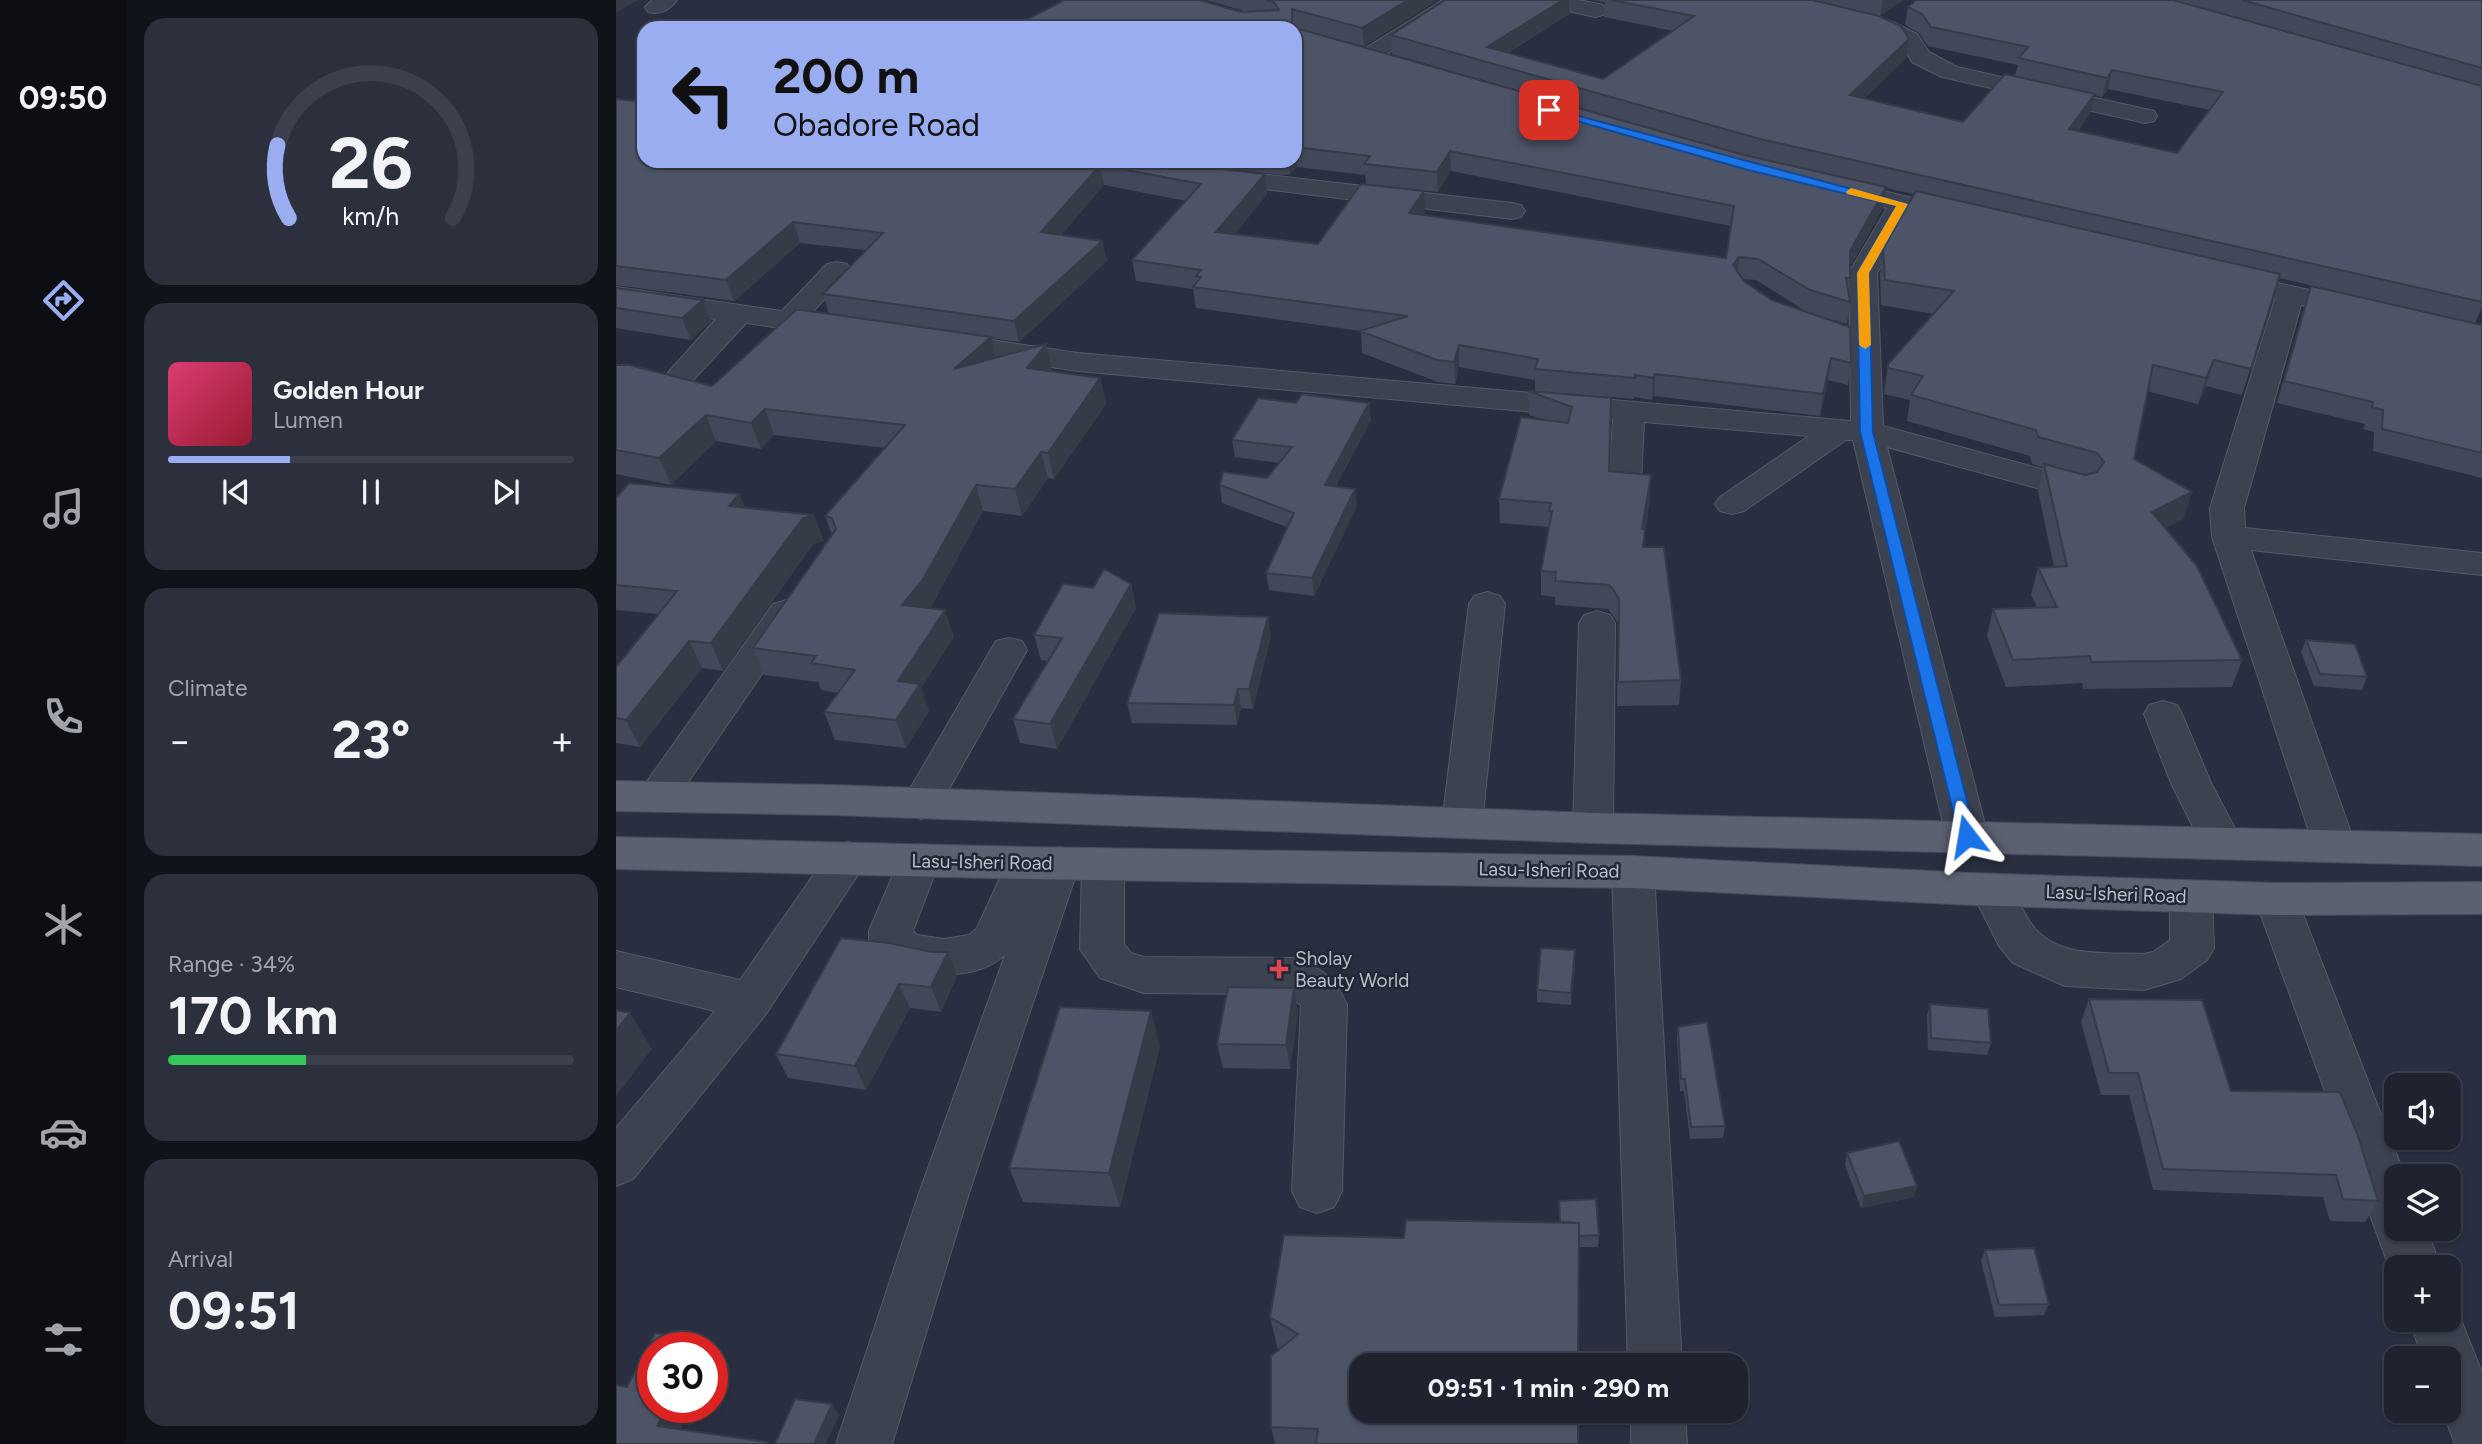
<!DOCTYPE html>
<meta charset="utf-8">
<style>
body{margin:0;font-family:Figtree,sans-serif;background:#2c2f3c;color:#f1f3f6;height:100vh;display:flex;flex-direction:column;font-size:26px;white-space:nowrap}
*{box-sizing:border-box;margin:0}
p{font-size:23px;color:#a1a4ab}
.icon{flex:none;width:38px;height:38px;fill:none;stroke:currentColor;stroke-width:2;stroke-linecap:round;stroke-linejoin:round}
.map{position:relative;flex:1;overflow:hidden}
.panel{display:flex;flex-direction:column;gap:18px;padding:18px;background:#11131a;width:490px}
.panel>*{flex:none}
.guide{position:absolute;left:21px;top:21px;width:665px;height:147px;border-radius:21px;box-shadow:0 2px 5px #0004,0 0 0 2px #3c404c;background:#99adf0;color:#111;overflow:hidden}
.fabs{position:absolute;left:1768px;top:1073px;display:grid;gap:14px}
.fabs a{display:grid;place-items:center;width:77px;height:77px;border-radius:14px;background:#1f2330;box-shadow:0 2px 5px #0004,0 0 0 2px #3c404c;font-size:35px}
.speed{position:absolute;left:21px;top:1332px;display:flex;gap:14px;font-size:35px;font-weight:700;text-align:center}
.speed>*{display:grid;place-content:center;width:91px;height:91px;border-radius:50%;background:#1f2330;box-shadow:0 2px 5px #0004,0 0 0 2px #3c404c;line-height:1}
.speed .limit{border:10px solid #d22;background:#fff;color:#111}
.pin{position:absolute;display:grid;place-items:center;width:60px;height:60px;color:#fff;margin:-30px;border-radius:14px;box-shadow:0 4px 10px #0006}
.me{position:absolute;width:77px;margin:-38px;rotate:346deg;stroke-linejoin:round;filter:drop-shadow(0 0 5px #0008)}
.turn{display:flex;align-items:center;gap:24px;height:147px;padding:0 21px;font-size:32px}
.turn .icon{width:91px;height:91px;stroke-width:2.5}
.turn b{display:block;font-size:49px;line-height:60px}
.big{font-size:52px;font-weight:700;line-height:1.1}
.panel .card{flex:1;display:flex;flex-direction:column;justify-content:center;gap:10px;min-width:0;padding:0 24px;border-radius:21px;background:#2c2f3c}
.panel .dial{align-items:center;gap:0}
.dial svg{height:182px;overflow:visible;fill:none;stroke:#3c404c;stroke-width:7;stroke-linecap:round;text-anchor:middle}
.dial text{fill:#f1f3f6;stroke:none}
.song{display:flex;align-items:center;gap:21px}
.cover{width:84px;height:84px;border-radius:10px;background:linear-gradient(135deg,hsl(340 70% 55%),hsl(350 70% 35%))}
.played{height:7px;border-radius:4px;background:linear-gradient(90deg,#99adf0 30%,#3c404c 30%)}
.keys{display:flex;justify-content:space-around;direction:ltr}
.heat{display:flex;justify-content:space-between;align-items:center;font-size:38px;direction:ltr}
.charge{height:10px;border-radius:5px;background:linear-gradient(90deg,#34c759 34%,#3c404c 0)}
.trip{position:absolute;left:733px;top:1353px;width:399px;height:70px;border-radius:21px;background:#1f2330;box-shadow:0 2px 5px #0004,0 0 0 2px #3c404c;font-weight:700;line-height:70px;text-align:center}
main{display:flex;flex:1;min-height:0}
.tabs{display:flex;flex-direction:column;width:126px;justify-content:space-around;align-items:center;background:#0c0e13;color:#a1a4ab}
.tabs .icon{width:49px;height:49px}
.tabs .selected{color:#99adf0}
.tabs b{font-size:32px;color:#f1f3f6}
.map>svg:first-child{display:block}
</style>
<main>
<nav class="tabs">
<b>09:50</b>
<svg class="icon selected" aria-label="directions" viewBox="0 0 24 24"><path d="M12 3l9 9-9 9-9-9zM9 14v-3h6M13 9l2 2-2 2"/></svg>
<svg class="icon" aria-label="music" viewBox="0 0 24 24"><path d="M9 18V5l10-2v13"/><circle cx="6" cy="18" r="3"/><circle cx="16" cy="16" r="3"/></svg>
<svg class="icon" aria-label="phone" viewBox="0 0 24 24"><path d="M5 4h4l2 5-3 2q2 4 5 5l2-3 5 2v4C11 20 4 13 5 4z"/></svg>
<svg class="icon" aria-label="climate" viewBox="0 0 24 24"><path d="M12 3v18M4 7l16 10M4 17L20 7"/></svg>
<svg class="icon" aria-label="car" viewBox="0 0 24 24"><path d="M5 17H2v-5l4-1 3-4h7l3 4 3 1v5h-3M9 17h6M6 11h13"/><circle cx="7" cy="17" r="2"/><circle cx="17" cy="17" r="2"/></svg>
<svg class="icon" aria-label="filters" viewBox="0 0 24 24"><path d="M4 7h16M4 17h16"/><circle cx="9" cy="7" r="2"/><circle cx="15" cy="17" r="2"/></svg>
</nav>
<section class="panel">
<div class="card dial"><svg viewBox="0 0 100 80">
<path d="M14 69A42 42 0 1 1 86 69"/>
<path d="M14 69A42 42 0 0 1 9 37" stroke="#99adf0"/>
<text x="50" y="56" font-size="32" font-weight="700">26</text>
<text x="50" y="72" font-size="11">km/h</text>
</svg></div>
<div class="card">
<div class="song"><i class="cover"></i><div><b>Golden Hour</b><p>Lumen</p></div></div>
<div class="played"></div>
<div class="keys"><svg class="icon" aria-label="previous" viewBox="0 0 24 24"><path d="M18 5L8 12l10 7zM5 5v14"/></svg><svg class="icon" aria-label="pause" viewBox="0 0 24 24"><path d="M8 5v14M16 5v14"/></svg><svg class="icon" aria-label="next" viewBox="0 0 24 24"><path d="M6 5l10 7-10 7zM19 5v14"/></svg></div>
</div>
<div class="card"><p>Climate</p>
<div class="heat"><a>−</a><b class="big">23°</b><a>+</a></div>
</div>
<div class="card"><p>Range · 34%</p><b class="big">170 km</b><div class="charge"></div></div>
<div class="card"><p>Arrival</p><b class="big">09:51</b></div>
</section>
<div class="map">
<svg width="1866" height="1444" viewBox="0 0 1866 1444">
<rect width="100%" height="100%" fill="#292f40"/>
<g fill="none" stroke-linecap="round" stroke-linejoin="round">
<!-- minor casing -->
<g stroke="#555a67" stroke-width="2">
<path id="minor" d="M36,0h25c-7,10 -17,15 -29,12l-3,-5z
M827,0h26l-94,62h-16l-3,-5 3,-5z
M922,0h41l24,5 3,5 -3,5 -8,2 -54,-12z
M1148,0h38l91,22 24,12 12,18 28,15 188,42 9,2 3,5 -3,5 -9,2 -203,-46 -30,-15 -12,-19 -23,-11 -110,-27z
M599,169l297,34 9,2 4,6 -4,6 -9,2 -306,-37 -4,-5 4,-5z
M1217,179l134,32 4,6 -4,6 -9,2 -48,-12 -33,60 6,153 206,56 5,7 -5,7 -12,3 -190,-52 101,389 -6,11 -15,4 -15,-4 -6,-11 -93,-396h-7l-102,71 -12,3 -12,-3 -5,-7 5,-7 89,-61 -165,-14 -3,61 -4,7 -12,3 -12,-3 -4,-7 4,-64 -535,-48 -134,-20 -10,-3 -5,-6 5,-6 10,-3 134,20 773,68 -2,-148 38,-65 -63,-15 -4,-6 4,-6z
M221,262l10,2 4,6 -41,45 36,6 5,6 -5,6 -10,3 -90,-13 -63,68 -11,3 -11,-3 -4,-6 59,-66 -100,-14v-18l166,24 45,-47z
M1609,271l142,32 4,6 -4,6 -10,3 -56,-13 -57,203 1,20 237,25v22l-231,-25 105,297 -6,11 -15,4 -15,-4 -6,-11 -102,-310 -2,-29 65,-209 -60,-14 -4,-6 4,-6z
M871,592l13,4 5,8 -23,219 -6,11 -14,4 -14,-4 -6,-11 27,-219 5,-8z
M170,600l13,4 5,8 -133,195 -14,5 -14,-5 -6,-10 6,-10 130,-183z
M981,611l13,4 5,8 -2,205 -6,11 -14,4 -14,-4 -6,-11 6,-205 5,-8z
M393,638l13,3 5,9 -92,164 -14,5 -14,-5 -6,-10 6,-10 89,-153z
M1547,701l14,4 5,9 29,69 32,61 -6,11 -15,4 -15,-4 -36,-72 -27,-69 5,-9z
M232,842l15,5 6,11 -103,156 -133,165 -17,7v-58l99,-117 -99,-24v-36l124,29 93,-133z
M303,844l15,5 6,11 -27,71 4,4 27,4 25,-4 8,-7 35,-76 15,-5 16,7 16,-7 15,5 6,11 -111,330 -77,251h-56l83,-251 86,-238c-36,31 -91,19 -129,-1l-7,-12v-11l35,-82z
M487,848l15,5 6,11v80l7,9 13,4 149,1c29,10 42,19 54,47l-5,186 -8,16 -17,6 -17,-6 -8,-16 9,-186 -16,-11 -141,-1 -44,-15 -20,-29 2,-85 6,-11z
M1017,856l15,5 6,11 28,493h-54l-16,-493 6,-11z
M1376,874l15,5c8,14 14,30 23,43 24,37 75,30 114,32l9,-2 17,-12v-43l6,-12 15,-4 15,4 6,12 2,51 -7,12 -26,19 -37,11 -79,-4 -52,-23 -14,-17 -28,-56 6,-11z
M1660,883l15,4 6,12 108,277h-9v52h30l15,39h-45v14l-7,-14 -134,-368 6,-12z
M1832,1300l6,2 28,71v71h-27l-13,-34h6v-52h-25l-14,-38h39z
M1015,1410h54l2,34h-56z"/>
</g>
<!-- major casing -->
<g stroke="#474b59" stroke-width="2">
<path id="major" d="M0,781l217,4 760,28 889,21v32l-889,-23 -760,-28 -217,-4z
M0,837l411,10 606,9 338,17 305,10 206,-1v32l-206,1 -305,-10 -338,-17 -606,-9 -411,-10z"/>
</g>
<!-- minor -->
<use href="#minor" fill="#3d4250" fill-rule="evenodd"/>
<!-- major -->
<use href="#major" fill="#5b6170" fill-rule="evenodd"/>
</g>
<!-- wall -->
<path fill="#424859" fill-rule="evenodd" d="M591,0h231l-74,46 -71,-19 456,129 -357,-102 -1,-19 178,-21 -61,39 95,26 70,-48 -69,-14 1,-13 -1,-2 -12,-2h220l97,39 -3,19 -42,41 99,23 52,-46 3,-11 -90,-19 -9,-13 -14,-8 3,-18 8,-7h566v307l-7,16 7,2v153l-109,-27 1,-19 -11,-3 2,-5 -88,-21 27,-96 7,-21 33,7 -65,-15 -37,117 -36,-9 -8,18 -51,-13 -13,68 58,33 -9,27 -18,9 77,132 -10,27 -149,2 -1,-6 -76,4 -19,-51 6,-27 44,-2 -6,-12 7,-27 16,-1 -16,-76 5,-24 -11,-3 -2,-8 -123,-35 3,-21 -26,-6 4,-30 46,-50 -53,-9 -1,-31 3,-25 31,-55 -28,-6 -3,20 -33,59 -2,22 2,13 -3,22 -40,-12 -51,-32 -13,-1 108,84 -3,22 -20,-5 -8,36 -166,-20 -2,4 -18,-3v2l-99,-8v-11l-76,-13 -4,17 -17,-2 -76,-29 -1,-22 -165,-23 -3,-19 -57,-8 -4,-21 54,-59 -82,-16 -43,50 41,6 5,20 -88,81 -28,-4 5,20 56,12 -1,1 49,7 6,26 -52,75 -6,-1 -26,38 -39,-5 -53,97 24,29 -33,51 8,23 -23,37 -71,-8 -11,-28 14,-19 -17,-3 -3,-8 -54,-7 -11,-27 79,-113 -7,-19 60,-68 -111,-13 -13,14 -45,-8 -45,44 -55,-11v-109l96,21 117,-72 -6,-20 42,-44 -65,-7 -66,58 -118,-16v-186l649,75 2,20 -33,41 84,9 106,-53 1,21 -2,3 303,43 5,-32 -280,-55 -13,21 -72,-8 -1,-9 -68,-8 -7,7 -7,1 -120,-14h132v-133l-54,-16h6zM1492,89l102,21 -33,43 -99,-22 12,-18 4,-18 8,2z
M1197,0h90l-23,16z
M0,288l87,12 8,21 -20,19 -75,-12z
M912,391l83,7 -2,73 41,28 -5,33 -1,15 37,133 -2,25 -62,1 1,-83 -6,-9 -4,-5 -53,-4v-8l-14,-2v-24l8,-44 -49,-4 -1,-24 46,-79 -16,-5z
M680,403h73l2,17 -35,66 21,20 -43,90 -45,-6 -3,-17 21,-46 -65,-24 -2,-18 47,-7 12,-15 -44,-6 -3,-17z
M123,494l6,14 79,33 -11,3 -90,127 -21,-3 -62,79 -24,-4v-76l42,-53 -42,-4v-112z
M515,584l5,24 -79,141 -37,-6 -7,-24 35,-58 -7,-1 -7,-25 59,-47z
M652,617l3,19 -18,73 -12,-1 -4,17 -105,-2 -5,-20z
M1690,640l61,37 -5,13 -48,-4 -13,-34z
M225,938l116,38 -16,36 -31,-4 -44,82 -78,-12 -12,-24z
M959,962l-4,43 -34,-3v-12z
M678,988l4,25 -8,56 -67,-1 -6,-24z
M1473,999l142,92 147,110 -13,21 -35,-1 -7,-24 -170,-7 -24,-95h-28l-20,-73z
M1314,1004l61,39 -4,12 -59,-5 -1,-34z
M1062,1027l47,99 -2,12 -33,1 -6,-48h-4l-3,-52z
M544,1046l-40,161 -97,-5 -14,-34z
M1231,1153l70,33 -3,11 -53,11 -16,-43z
M943,1201l40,34 -1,12h-19l-1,197h-303l-4,-17 7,-77 -8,-33 134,-79 156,-16z
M1369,1250l64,54 -5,11 -49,2 -14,-56z"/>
<!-- shaded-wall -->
<path fill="#363b48" d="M0,0h22l-22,13z
M792,0h30l-74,46 -2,-18z
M947,0h6v14l-78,49 -4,-16z
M1267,0h20l-23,16z
M1293,39l-3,19 -58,57 2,-20z
M1496,70l-4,19 -6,8 5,-19z
M1479,94l-5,19 -25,35 4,-19z
M679,151l2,16 -7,7 -1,-13h6z
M834,151l1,20 -13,21 -1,-20z
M484,165l4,20 -59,68 -4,-21z
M649,174l2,20 -48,59 -3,-21z
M1270,187l-3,21 -36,64 3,-21z
M808,191l1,21 -14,22 -2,-21z
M177,222l7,21 -66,58 -8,-21z
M486,241l5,20 -88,81 -5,-21z
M1123,257l-2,21 -4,-13z
M87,300l8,21 -20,19 -9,-22z
M375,337l6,25 -43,7z
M430,344l6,26 -19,24 -6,-26z
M843,345v22l-4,17 -1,-22z
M1215,358l-3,22 -8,36 3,-22z
M1598,360l-8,26 -8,18 8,-26z
M1039,374l-1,22 -2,4 1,-22z
M484,378l6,26 -52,75 -6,-26z
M753,403l2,17 -44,82 -2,-17z
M149,409l9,26 -13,14 -10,-26z
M90,415l10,26 -45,44 -12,-27z
M425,452l7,26 -26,38 -7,-27z
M1035,475l-1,24 -5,33 -2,22 -1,-25z
M360,485l7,26 -52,97 -19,24 -10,-27z
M739,489l2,17 -43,90 -2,-18z
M1576,492l-9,27 -39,19 8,-26z
M123,494l11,26 -21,-14z
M198,515l10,26 -11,3 -90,127 -12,-28 92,-125z
M515,584l5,24 -79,141 -7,-25z
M329,610l9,27 -33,51 8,23 -23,37 -10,-28 2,-39z
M652,617l3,19 -18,73 -4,-20z
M73,641l13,27 -62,79 -14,-27z
M622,689l3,19 -4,17 -3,-20z
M959,950v12l-4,43v-12z
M332,952l9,24 -16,36 -10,-25z
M283,984l11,24 -44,82 -11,-24z
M678,988l4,25 -8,56 -4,-24z
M535,1011l9,35 -40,161 -11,-34z
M14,1013l22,36 -36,47v-65z
M1301,1186l-3,11 -53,11 3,-12z
M86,1339l6,9h-11z
M96,1353l5,6 -5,8z
M216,1404l7,11 -13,29h-12z
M51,1407h25l-19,37 -16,-18z"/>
<!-- building -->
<path fill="#4d5467" stroke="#363b48" stroke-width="2" d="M448,0h136l41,12 38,-2 -5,-8 -8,-2h142l-46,28 -70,-19v18l452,128 142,32 -36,64v27h-4l4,24 -40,-12 -52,-31 -19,-2 -6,8 11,16 28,19 78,27 1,36 -20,-5 -8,36 -168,-20 -2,4 -18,-3v3l-100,-9 3,-10 -79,-14 -5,17 -17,-2 -77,-29 48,-15 -215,-29 8,-10 -5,-1 5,-6 -69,-10 69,-76 -101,-19 -59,67 61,9 -88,80 -191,-27 60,-61 -90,-11 -67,58 -110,-14v-167l28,3v59h507l114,13 -49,58 102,12 43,-60 63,7 -15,22 317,45 8,-52 -284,-55 -13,21 -73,-8 6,-8 -75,-9v-119h-284z
M829,0h118l-76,47 116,32 91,-63 -83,-16h201l67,16 22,10 8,13 -59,56 113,27 42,-48 90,20 -26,35 108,24 46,-61 -111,-22 -5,8 -88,-20 9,-11 -97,-20 -9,-13 -14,-7 8,-7h257l309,86v216l-722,-163 -369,-104z
M1626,0h240v68z
M1300,191l364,83 -29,95 -37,-9 -8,18 -53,-13 -19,94 58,33 -40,20 45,54 45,94 -151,2 -1,-6 -77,4 -20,-51 64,-2 -19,-39 29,-2 -23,-102 41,11 12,-3 7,-10 -7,-9 -59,-16 -2,-7 -125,-35 12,-19 -35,-8v-4l66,-73 -69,-11 -2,-31z
M1695,286l171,39v128l-100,-24 1,-19 -11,-3 1,-5 -89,-21z
M0,288l87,12 -21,18 -66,-10z
M180,310h6l189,27 -37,32 92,-25 -19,24 73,10 -52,75 -7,-1 -26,37 -39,-4 -54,96 -20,24 43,5 -47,71 22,3 -24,36 -72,-8 31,-42 -44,-7 5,-7 -63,-8 83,-119 -4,-11 -7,-2 80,-91 -140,-16 -14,14 -45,-8 -47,43 -43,-8v-85h13l83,21z
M912,391l83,7 -2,73 42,4 -9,54h3l-2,18h21l17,133 -63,2 1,-83 -6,-10 -4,-4 -54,-4 1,-9 -15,-1 11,-60h-3l2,-8 -52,-4 22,-82 47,6 4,-16z
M686,394l67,9 -44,82 30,4 -43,89 -46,-5 28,-60 -74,-28 3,-13 44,6 25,-31 -60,-7 26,-42 38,5z
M13,483l110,11 -10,12 85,9 -11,3 -92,125 -22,-2 -63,79 -10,-2v-51l61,-76 -61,-6v-87z
M488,569l27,15 -81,140 -37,-5 49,-81 -28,-3 29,-51 30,4z
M543,613l109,4 -19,72h-11l-4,16 -107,-2z
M1690,640l49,4 12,33 -47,-3z
M225,938l48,5 42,9h17l-17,35 -32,-3 -44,82 -79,-12z
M925,948l34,2 -4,43 -34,-3z
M612,987l66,1 -8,57 -69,-1z
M1473,999l113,1 29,91 109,1 18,44 20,65 -35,-2 -7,-24 -173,-6 -25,-96h-29z
M1314,1004l58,5 3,34 -60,-5z
M444,1007l91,4 -42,162 -100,-5z
M0,1010l14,3 -14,18z
M1091,1022l18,104 -34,1 -6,-48h-4l-3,-52z
M1283,1141l18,45 -53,10 -17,-43z
M980,1199l3,36 -20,1v-13l-19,-1 -1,-21z
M790,1220l173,3 -1,142h-216v45h216v34h-262l2,-15 -47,-2v-71l27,-22 -28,-17 14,-82 120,3z
M1418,1248l15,56 -50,1 -14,-55z
M39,1333l47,6 -5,9h-44v59h14l-10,19 110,16 -1,2h-150v-59l11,2z
M179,1399l37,5 -18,40h-39z"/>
<!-- route -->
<path fill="#1a73e8" stroke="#114b97" stroke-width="2" d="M929,107l363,97 -39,69 4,159 103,404 -3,4h-12l-2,-4 -99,-404 -3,-159 39,-67 -148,-36 -203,-58z"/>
<!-- slow -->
<path fill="#f59e0b" d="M1235,188l57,16 -39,69 2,72 -6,4 -6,-4 -2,-72 39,-67 -49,-12 -1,-2z"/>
<!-- markers -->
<path fill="#e0444e" stroke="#222736" stroke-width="2.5" d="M659.5 958.5h7v7h7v7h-7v7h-7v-7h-7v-7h7z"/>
<g text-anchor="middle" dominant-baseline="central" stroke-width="5" stroke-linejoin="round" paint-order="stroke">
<!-- street labels -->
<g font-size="19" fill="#babeca" stroke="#222736">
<text transform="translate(366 862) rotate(1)">Lasu-Isheri Road</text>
<text transform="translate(933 870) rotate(1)">Lasu-Isheri Road</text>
<text transform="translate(1500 894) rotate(2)">Lasu-Isheri Road</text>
</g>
<!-- poi labels -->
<g font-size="19" fill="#babeca" stroke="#222736" text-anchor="start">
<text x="679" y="958">Sholay<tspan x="679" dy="22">Beauty World</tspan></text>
</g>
</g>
</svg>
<div class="fabs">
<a><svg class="icon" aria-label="sound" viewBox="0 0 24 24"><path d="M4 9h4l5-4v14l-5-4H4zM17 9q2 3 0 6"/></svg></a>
<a><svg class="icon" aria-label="layers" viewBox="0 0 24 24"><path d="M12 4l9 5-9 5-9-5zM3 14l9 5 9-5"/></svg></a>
<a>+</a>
<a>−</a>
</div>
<div class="speed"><div class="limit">30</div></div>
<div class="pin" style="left:933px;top:110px;background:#d93025"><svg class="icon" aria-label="arrive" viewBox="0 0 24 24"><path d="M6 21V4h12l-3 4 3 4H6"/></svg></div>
<svg class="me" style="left:1351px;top:836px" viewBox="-20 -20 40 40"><path d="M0-17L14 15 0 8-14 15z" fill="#1a73e8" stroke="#fff" stroke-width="4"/></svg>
<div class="trip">09:51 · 1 min · 290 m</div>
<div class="guide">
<div class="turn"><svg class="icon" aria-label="left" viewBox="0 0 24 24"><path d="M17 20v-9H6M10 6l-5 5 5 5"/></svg><div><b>200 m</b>Obadore Road</div></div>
</div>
</div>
</main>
